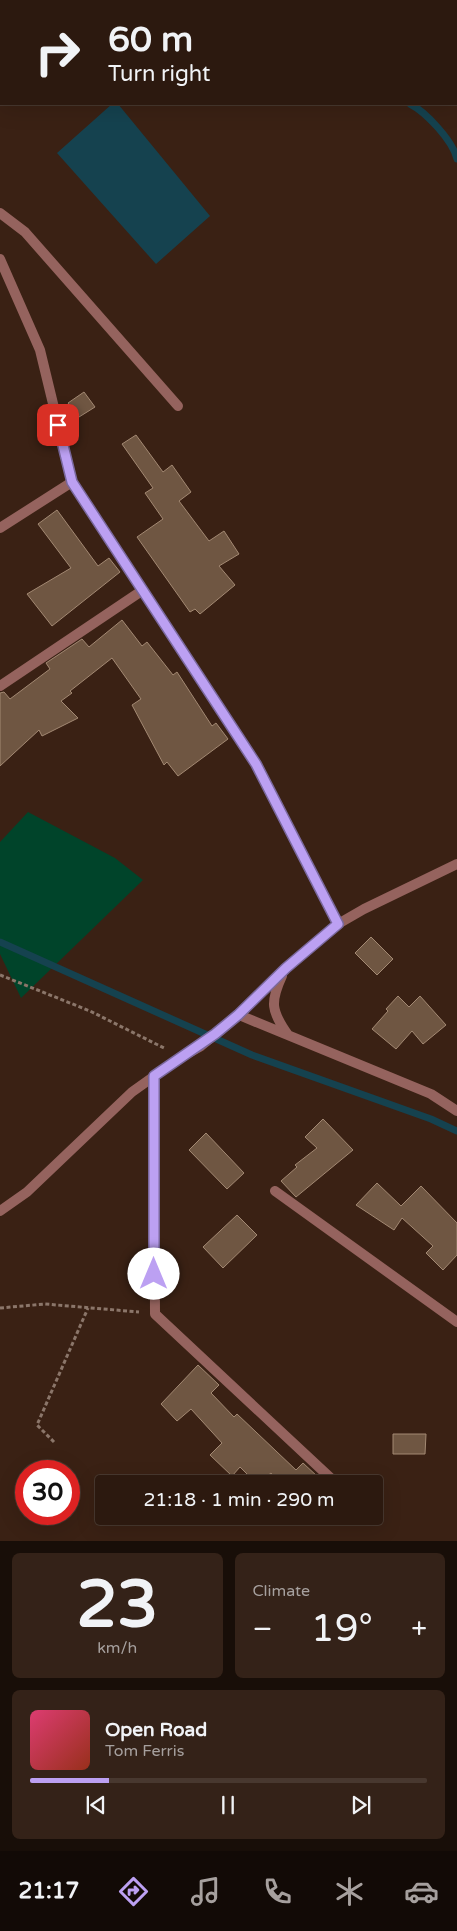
<!DOCTYPE html>
<meta charset="utf-8">
<style>
body{margin:0;font-family:"Varela Round",sans-serif;background:#342218;color:#f1f3f6;height:100vh;display:flex;flex-direction:column;font-size:19px;white-space:nowrap}
*{box-sizing:border-box;margin:0}
p{font-size:16px;color:#a6a09e}
.icon{flex:none;width:28px;height:28px;fill:none;stroke:currentColor;stroke-width:2;stroke-linecap:round;stroke-linejoin:round}
.map{position:relative;height:1541px;overflow:hidden}
.side{display:flex;flex-direction:column;gap:12px;padding:12px;background:#180e08;flex:1}
.side>*{flex:none}
.top-card{position:absolute;left:0px;top:0px;width:458px;height:105px;box-shadow:0 5px 20px #0002,0 0 0 1px #48382f;background:#2c190f;color:#f1f3f6;overflow:hidden}
.speed{position:absolute;left:15px;top:1460px;display:flex;gap:10px;font-size:25px;font-weight:700;text-align:center}
.speed>*{display:grid;place-content:center;width:65px;height:65px;border-radius:50%;background:#2c190f;box-shadow:0 5px 20px #0002,0 0 0 1px #48382f;line-height:1}
.speed .limit{border:8px solid #d22;background:#fff;color:#111}
.pin{position:absolute;display:grid;place-items:center;width:42px;height:42px;color:#fff;margin:-21px;border-radius:10px;box-shadow:0 2px 8px #0006}
.me{position:absolute;width:55px;margin:-28px;rotate:0deg;stroke-linejoin:round;filter:drop-shadow(0 0 4px #0008)}
.turn{display:flex;align-items:center;gap:18px;height:105px;padding:0 25px;font-size:22px}
.turn .icon{width:65px;height:65px;stroke-width:2.5}
.turn b{display:block;font-size:35px;line-height:42px}
.big{font-size:38px;font-weight:600;line-height:1.1}
.side .tile{flex:1;display:flex;flex-direction:column;justify-content:center;gap:8px;min-width:0;padding:0 18px;border-radius:8px;background:#342218}
.side .dial{align-items:center;gap:0}
.dial b{font-size:65px;line-height:1}
.song{display:flex;align-items:center;gap:15px}
.cover{width:60px;height:60px;border-radius:8px;background:linear-gradient(135deg,hsl(340 70% 55%),hsl(10 70% 35%))}
.played{height:5px;border-radius:2px;background:linear-gradient(90deg,#bca0f2 20%,#48382f 20%)}
.keys{display:flex;justify-content:space-around;direction:ltr}
.heat{display:flex;justify-content:space-between;align-items:center;font-size:28px;direction:ltr}
.side .tiles{flex:1;display:grid;gap:12px;grid-template-columns:1fr 1fr}
.tile:last-child{grid-column:span 2}
.trip{position:absolute;left:95px;top:1475px;width:288px;height:50px;border-radius:5px;background:#2c190f;box-shadow:0 5px 20px #0002,0 0 0 1px #48382f;font-weight:600;line-height:50px;text-align:center}
.tab-bar{display:flex;height:80px;justify-content:space-around;align-items:center;background:#120a06;color:#a6a09e}
.tab-bar .icon{width:35px;height:35px}
.tab-bar .on{color:#bca0f2}
.tab-bar b{font-size:22px;color:#f1f3f6}
.map>svg:first-child{display:block}
</style>
<div class="map">
<svg width="457" height="1541" viewBox="0 0 457 1541">
<rect width="100%" height="100%" fill="#3a2114"/>
<!-- green -->
<path fill="#00442a" d="M28,812l87,46 28,22 -122,118 -21,-44v-112z"/>
<!-- water -->
<path fill="#15424f" d="M112,104h6l92,112 -54,48 -99,-111z"/>
<g fill="none" stroke-linecap="round" stroke-linejoin="round">
<!-- stream -->
<path stroke="#15424f" stroke-width="7" d="M305,0l1,1
M410,104c16,8 43,37 47,55
M0,942l252,113 179,64 26,12"/>
</g>
<!-- building -->
<path fill="#6f5642" stroke="#a38973" d="M84,392l11,15 -16,10 -11,-14z
M136,435l27,37 9,-7 19,27 -12,9 30,40 15,-10 15,23 -20,12 16,19 -35,29 -5,-5 -5,3 -53,-75 26,-18 -18,-26 8,-5 -31,-44z
M57,510l41,56 11,-8 11,14 -68,54 -25,-32 44,-26 -33,-44z
M122,620l20,26 5,-4 26,33 4,-3 35,54 4,-3 12,16 -50,37 -11,-14 -3,3 -32,-60 9,-6 -29,-41 -42,33 2,2 -11,8 17,17 -36,18 -3,-6 -39,36v-73l4,-1 6,7 40,-30 -4,-6 36,-24 7,8z
M371,937l22,22 -16,16 -22,-22z
M398,996l11,11 11,-11 26,29 -23,19 -11,-13 -16,18 -24,-20 16,-18 -2,-2z
M323,1119l30,31 -57,47 -15,-16 16,-14 -2,-2 22,-17 -12,-11z
M206,1133l38,40 -17,16 -38,-39z
M377,1183l24,23 20,-20 36,37v32l-14,15 -17,-17 7,-7 -31,-28 -8,12 -38,-25z
M237,1215l20,20 -34,33 -20,-21z
M198,1365l21,20 -8,8 23,24 3,-3 59,56 7,-7 15,14 -7,7h-30l-10,-11 -14,11 -17,-17 -8,9 -22,-21 12,-12 -31,-34 -14,12 -16,-17z
M393,1434h33l-1,20h-32z"/>
<g fill="none" stroke-linecap="round" stroke-linejoin="round">
<!-- path -->
<path stroke="#8b766a" stroke-width="3" stroke-dasharray="4 2.5" stroke-linecap="butt" d="M0,975l90,36 74,37
M0,1308l45,-4 94,8
M54,1442l-17,-17 51,-117"/>
<!-- street -->
<path stroke="#95635e" stroke-width="10" d="M0,213l25,19 153,174
M0,259l40,91 32,132 184,282 82,160
M0,528l72,-46
M0,686l143,-96
M282,976c-12,26 -11,35 6,59
M239,1015l192,79 26,17
M154,1076l1,238 182,170
M275,1191l182,131
M0,1211l27,-19 105,-100 49,-35 20,-11 38,-31 47,-47 52,-44 26,-15 93,-45"/>
</g>
<g fill="none" stroke-linecap="round" stroke-linejoin="round">
<!-- route casing -->
<g stroke="#7a689d" stroke-width="12">
<path id="route" d="M58,425l14,57 184,282 82,160 -52,44 -48,47 -23,19 -61,42v198"/>
</g>
<!-- route -->
<use href="#route" stroke="#bca0f2" stroke-width="9"/>
</g>
</svg>
<div class="speed"><div class="limit">30</div></div>
<div class="pin" style="left:58px;top:425px;background:#d93025"><svg class="icon" aria-label="arrive" viewBox="0 0 24 24"><path d="M6 21V4h12l-3 4 3 4H6"/></svg></div>
<svg class="me" style="left:154px;top:1274px" viewBox="-20 -20 40 40"><circle r="19" fill="#fff"/><path d="M0-13L10 11 0 6-10 11z" fill="#bca0f2"/></svg>
<div class="trip">21:18 · 1 min · 290 m</div>
<div class="top-card">
<div class="turn"><svg class="icon" aria-label="right" viewBox="0 0 24 24"><path d="M7 20v-9h11M14 6l5 5-5 5"/></svg><div><b>60 m</b>Turn right</div></div>
</div>
</div>
<section class="side">
<div class="tiles">
<div class="tile dial"><b>23</b><p>km/h</p></div>
<div class="tile"><p>Climate</p>
<div class="heat"><a>−</a><b class="big">19°</b><a>+</a></div>
</div>
<div class="tile">
<div class="song"><i class="cover"></i><div><b>Open Road</b><p>Tom Ferris</p></div></div>
<div class="played"></div>
<div class="keys"><svg class="icon" aria-label="previous" viewBox="0 0 24 24"><path d="M18 5L8 12l10 7zM5 5v14"/></svg><svg class="icon" aria-label="pause" viewBox="0 0 24 24"><path d="M8 5v14M16 5v14"/></svg><svg class="icon" aria-label="next" viewBox="0 0 24 24"><path d="M6 5l10 7-10 7zM19 5v14"/></svg></div>
</div>
</div>
</section>
<nav class="tab-bar">
<b>21:17</b>
<svg class="icon on" aria-label="directions" viewBox="0 0 24 24"><path d="M12 3l9 9-9 9-9-9zM9 14v-3h6M13 9l2 2-2 2"/></svg>
<svg class="icon" aria-label="music" viewBox="0 0 24 24"><path d="M9 18V5l10-2v13"/><circle cx="6" cy="18" r="3"/><circle cx="16" cy="16" r="3"/></svg>
<svg class="icon" aria-label="phone" viewBox="0 0 24 24"><path d="M5 4h4l2 5-3 2q2 4 5 5l2-3 5 2v4C11 20 4 13 5 4z"/></svg>
<svg class="icon" aria-label="climate" viewBox="0 0 24 24"><path d="M12 3v18M4 7l16 10M4 17L20 7"/></svg>
<svg class="icon" aria-label="car" viewBox="0 0 24 24"><path d="M5 17H2v-5l4-1 3-4h7l3 4 3 1v5h-3M9 17h6M6 11h13"/><circle cx="7" cy="17" r="2"/><circle cx="17" cy="17" r="2"/></svg>
</nav>
